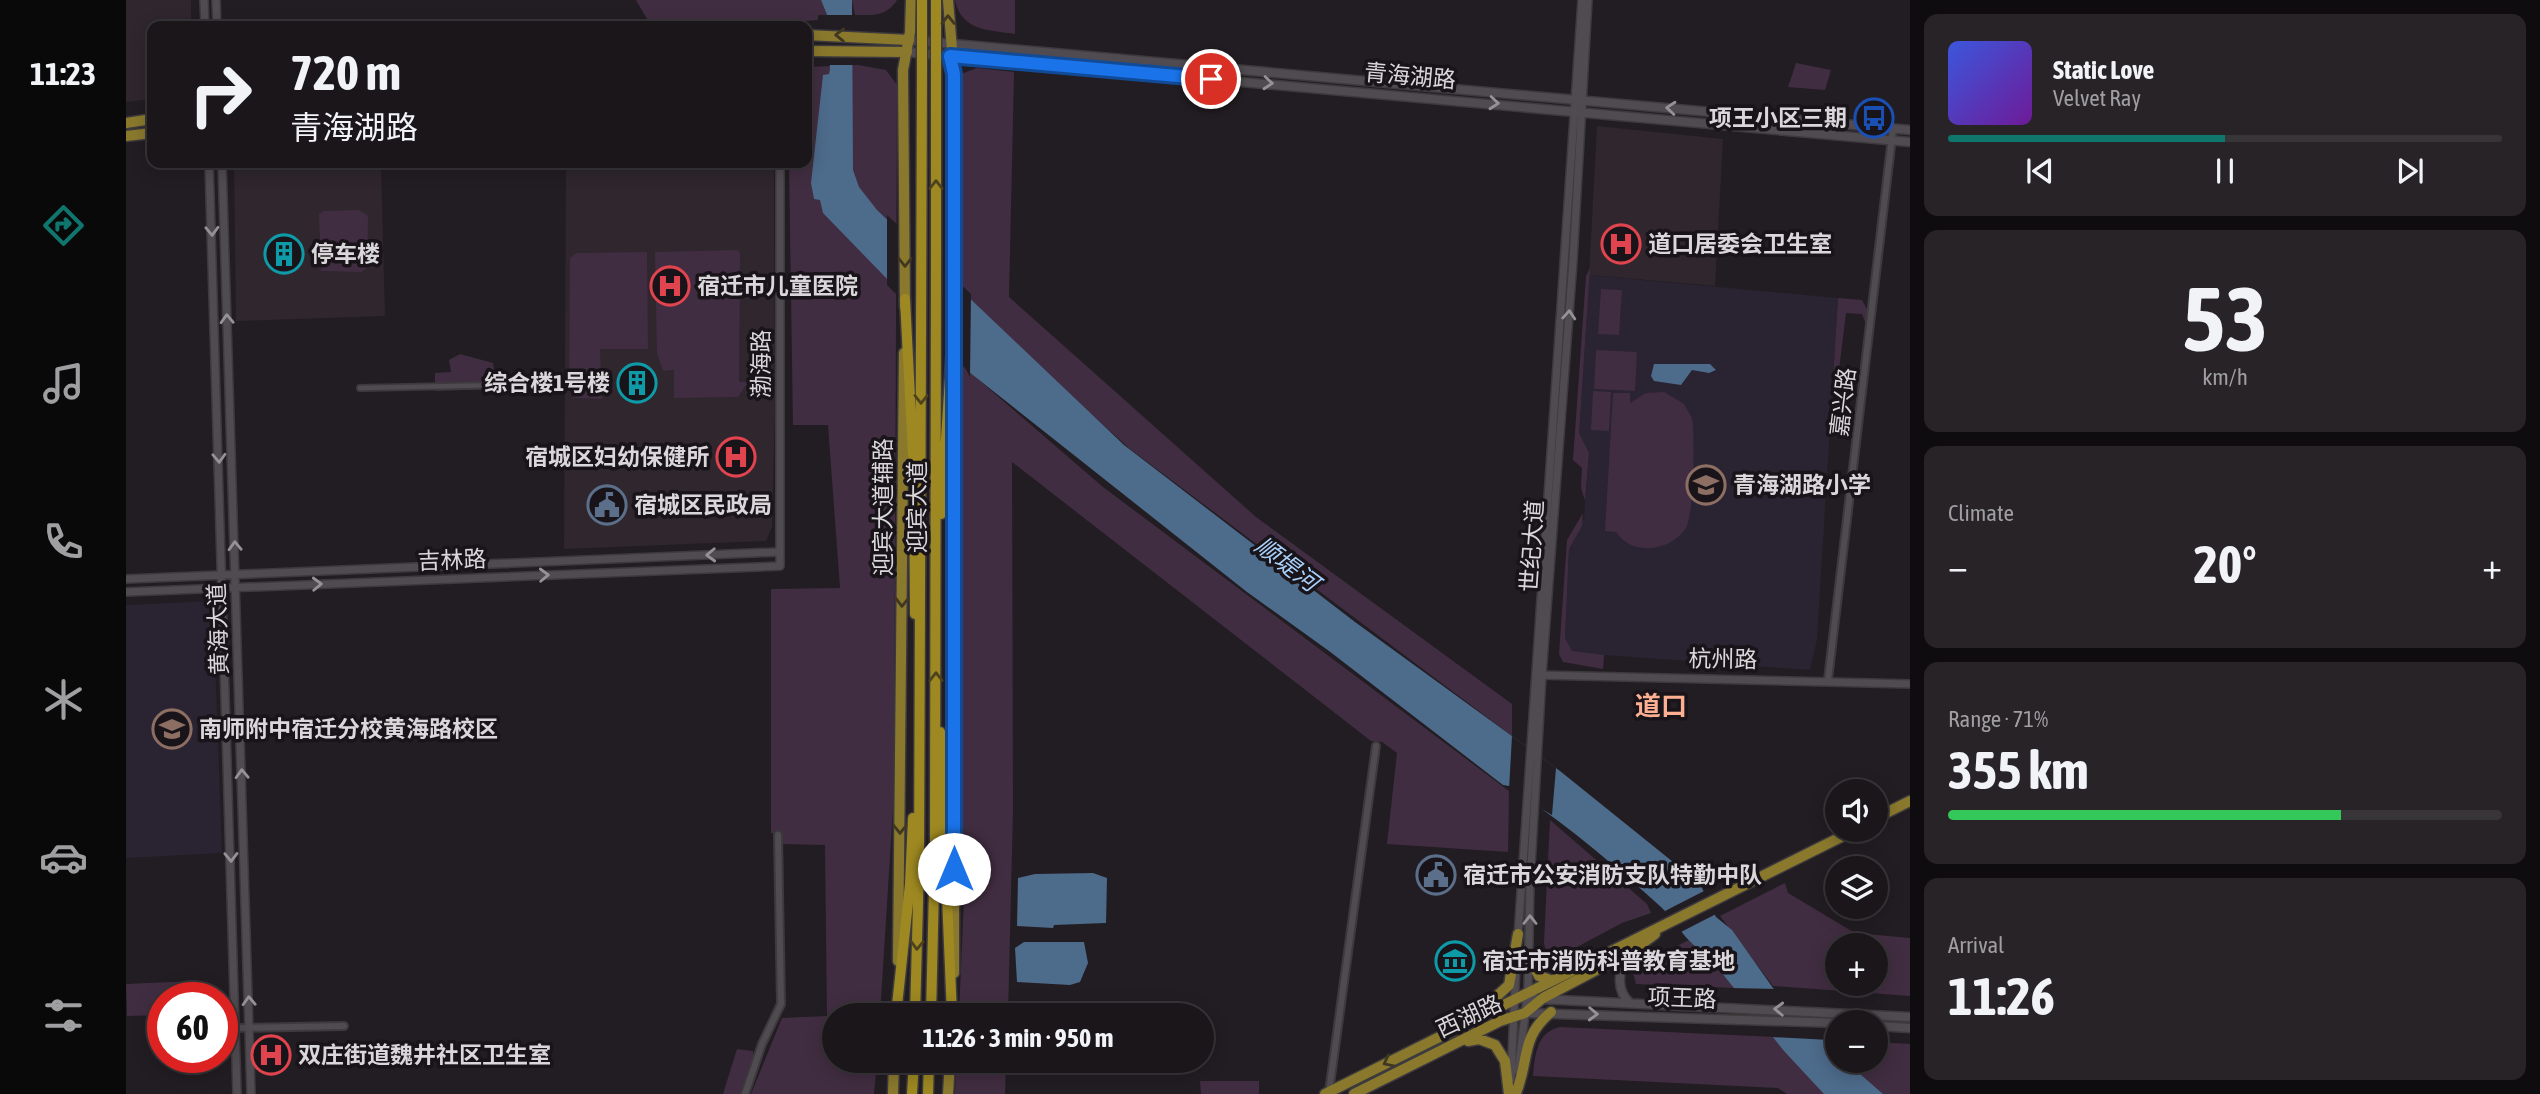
<!DOCTYPE html>
<meta charset="utf-8">
<style>
body{margin:0;font-family:"Asap Condensed","Noto Sans SC",sans-serif;background:#272327;color:#f1f3f6;height:100vh;display:flex;flex-direction:column;font-size:26px;white-space:nowrap}
*{box-sizing:border-box;margin:0}
p{font-size:23px;color:#9f9fa2}
.icon{flex:none;width:38px;height:38px;fill:none;stroke:currentColor;stroke-width:2;stroke-linecap:round;stroke-linejoin:round}
.map{position:relative;flex:1;overflow:hidden}
.details{display:flex;flex-direction:column;gap:14px;padding:14px;background:#0e0c0e;width:630px}
.details>*{flex:none}
.banner{position:absolute;left:21px;top:21px;width:665px;height:147px;border-radius:14px;box-shadow:0 4px 18px #0003,0 0 0 2px #383539;background:#1a161a;color:#f1f3f6;overflow:hidden}
.controls{position:absolute;left:1699px;top:779px;display:grid;gap:14px}
.controls a{display:grid;place-items:center;width:63px;height:63px;border-radius:50%;background:#1a161a;box-shadow:0 4px 18px #0003,0 0 0 2px #383539;font-size:35px}
.speed{position:absolute;left:21px;top:982px;display:flex;gap:14px;font-size:35px;font-weight:700;text-align:center}
.speed>*{display:grid;place-content:center;width:91px;height:91px;border-radius:50%;background:#1a161a;box-shadow:0 4px 18px #0003,0 0 0 2px #383539;line-height:1}
.speed .limit{border:10px solid #d22;background:#fff;color:#111}
.pin{position:absolute;display:grid;place-items:center;width:60px;height:60px;color:#fff;margin:-30px;border:4px solid #fff;border-radius:50%;box-shadow:0 2px 7px #0007}
.me{position:absolute;width:77px;margin:-38px;rotate:0deg;stroke-linejoin:round;filter:drop-shadow(0 0 5px #0008)}
.turn{display:flex;align-items:center;gap:24px;height:147px;padding:0 28px;font-size:32px}
.turn .icon{width:91px;height:91px;stroke-width:2.5}
.turn b{display:block;font-size:49px;line-height:60px}
.big{font-size:52px;font-weight:700;line-height:1.1}
.details .card{flex:1;display:flex;flex-direction:column;justify-content:center;gap:10px;min-width:0;padding:0 24px;border-radius:14px;background:#272327}
.details .dial{align-items:center;gap:0}
.dial b{font-size:91px;line-height:1}
.song{display:flex;align-items:center;gap:21px}
.cover{width:84px;height:84px;border-radius:10px;background:linear-gradient(135deg,hsl(230 70% 55%),hsl(280 70% 35%))}
.played{height:7px;border-radius:4px;background:linear-gradient(90deg,#0f766e 50%,#383539 50%)}
.keys{display:flex;justify-content:space-around;direction:ltr}
.heat{display:flex;justify-content:space-between;align-items:center;font-size:38px;direction:ltr}
.charge{height:10px;border-radius:5px;background:linear-gradient(90deg,#34c759 71%,#383539 0)}
.trip{position:absolute;left:696px;top:1003px;width:392px;height:70px;border-radius:35px;background:#1a161a;box-shadow:0 4px 18px #0003,0 0 0 2px #383539;font-weight:700;line-height:70px;text-align:center}
main{display:flex;flex:1;min-height:0}
.tab-bar{display:flex;flex-direction:column;width:126px;justify-content:space-around;align-items:center;background:#0a090a;color:#9f9fa2}
.tab-bar .icon{width:49px;height:49px}
.tab-bar .current{color:#0f766e}
.tab-bar b{font-size:32px;color:#f1f3f6}
.map>svg:first-child{display:block}
</style>
<main>
<nav class="tab-bar">
<b>11:23</b>
<svg class="icon current" aria-label="directions" viewBox="0 0 24 24"><path d="M12 3l9 9-9 9-9-9zM9 14v-3h6M13 9l2 2-2 2"/></svg>
<svg class="icon" aria-label="music" viewBox="0 0 24 24"><path d="M9 18V5l10-2v13"/><circle cx="6" cy="18" r="3"/><circle cx="16" cy="16" r="3"/></svg>
<svg class="icon" aria-label="phone" viewBox="0 0 24 24"><path d="M5 4h4l2 5-3 2q2 4 5 5l2-3 5 2v4C11 20 4 13 5 4z"/></svg>
<svg class="icon" aria-label="climate" viewBox="0 0 24 24"><path d="M12 3v18M4 7l16 10M4 17L20 7"/></svg>
<svg class="icon" aria-label="car" viewBox="0 0 24 24"><path d="M5 17H2v-5l4-1 3-4h7l3 4 3 1v5h-3M9 17h6M6 11h13"/><circle cx="7" cy="17" r="2"/><circle cx="17" cy="17" r="2"/></svg>
<svg class="icon" aria-label="filters" viewBox="0 0 24 24"><path d="M4 7h16M4 17h16"/><circle cx="9" cy="7" r="2"/><circle cx="15" cy="17" r="2"/></svg>
</nav>
<div class="map">
<svg width="1784" height="1094" viewBox="0 0 1784 1094">
<rect width="100%" height="100%" fill="#221d22"/>
<!-- built -->
<path fill="#2f262e" d="M0,0h65v26h-39v73l-26,3z
M1471,126l126,13 -8,147 -126,-11z
M108,163h147l4,153 -149,5z
M440,163h208l1,247 -3,117 -6,14 -202,8z"/>
<!-- education -->
<path fill="#292332" d="M1463,275l249,23 -21,342 -7,30 -234,-17 -7,-4 -4,-11 4,-89 15,-31 5,-65 -10,-19z
M87,601l9,252 -96,5v-253z"/>
<!-- green -->
<path fill="#412d41" fill-rule="evenodd" d="M510,0h185l6,15h-9v5l-73,6h-94z
M726,0h45c-11,17 -24,15 -42,15z
M829,0h60v34c-26,-4 -54,-3 -60,-34z
M1670,63l35,7 -6,20 -37,-3z
M732,65l28,5 11,15 -3,708 -14,222h-45v45l42,1 -3,33h-123l31,-76 45,-2 -2,-171 -43,-1v-9l-11,-2v-244l69,-1 -12,-163h-35l-4,-262h18v-96z
M851,68l37,4 -5,225 247,220 256,187v32l-382,-287 -178,-160 2,-203 7,-12z
M233,210l9,6 -1,52 -6,4 -40,-1 -2,-57 5,-3z
M611,250l3,3 -1,129h9l-10,15 -64,1v-28l-11,1 -6,-18 -2,-101z
M521,252l1,97h-48l2,50 -28,-1 -5,-7 1,-133 6,-5z
M1464,268l-11,165 10,20 -4,48 -4,-13 1,-20 -9,-8 13,-184z
M1475,289l21,1 -3,45 -21,-1z
M1712,298l24,2 6,11 -2,13 -4,-10 -16,-1 -8,65h-5z
M1470,350l41,2 -2,39 -41,-2z
M334,354l33,9 4,26 -62,2v-18l16,-1 -2,-12z
M831,361l146,126 406,304 -1,61 -121,-8 10,-91 -15,-11 -11,-1 -359,-279 1,348 -5,205h-49l6,-141 -13,-163 1,-344z
M1467,391l18,1 -2,39 -18,-1z
M1538,392l20,12 8,14c3,17 2,96 -6,110 -8,12 -23,20 -37,20 -13,1 -26,-5 -33,-16l-11,-1 8,-138h17v10l16,-10z
M1457,513l-1,13 -13,23 -4,89 7,13 32,4 -1,14 -40,-7 -4,-8 8,-114z
M1424,820l97,84 4,9 -29,10 -60,32 -9,1 -7,-4 -2,-9z
M1659,883l3,10 67,40 55,5v58l-137,-10 -53,-70zM1712,945h38v39h-38z
M1563,940l7,8 10,4 29,36 -99,-4 -3,-11 4,-7z
M69,981v16l-32,1v17l-36,1 -1,-32z
M1434,1027l277,13 1,20h38v-18l34,2v50h-123l-9,-6 -245,-12c2,-20 3,-44 27,-49z
M611,1049l16,2v6l-13,37h-17z
M830,1061h50l-1,33h-50z
M1074,1081h59v13h-58z"/>
<!-- water -->
<path fill="#4d6b8b" d="M695,0h31l1,170 6,17 18,23 247,235 231,177 205,149 128,103 14,14 14,29 16,13 41,58 64,65 1,7 7,1 38,33h-59l-40,-43 -78,-98c-20,-9 -29,-31 -45,-46 -47,-43 -99,-86 -152,-121l-6,-1 -174,-134 -82,-59 -278,-220 -14,-23 -132,-136 -3,-13 -6,-1 -3,-16 12,-108 6,-1 1,-5 -3,-54z
M1528,364h56l6,6 -7,3 -17,-3 -11,15 -27,-4 -3,-5z
M967,873l14,5 -1,45 -52,2 -1,3 -36,-2 1,-48 17,-4z
M898,942h60l4,21 -8,19 -10,3 -53,-3 -2,-34z"/>
<!-- pier -->
<path fill="#221d22" d="M697,15h35l-3,50h-28z
M761,215l84,79 -1,83 -11,-20 -72,-72z
M1386,736l44,32 -4,47 -43,-25z
M1580,890l12,23 -39,20 -14,-22z
M1604,988l48,1 52,51 -59,-3z"/>
<g fill="none" stroke-linecap="round" stroke-linejoin="round">
<!-- pedestrian casing -->
<g stroke="#3d3a3d" stroke-width="8">
<path id="pedestrian" d="M234,388l141,-3"/>
</g>
<!-- minor casing -->
<g stroke="#3d3a3d" stroke-width="10">
<path id="minor" d="M1702,680l65,-551
M109,1028l109,-2
M1203,1092l47,-346
M619,1094l17,-50 19,-40 -3,-169"/>
</g>
<!-- tertiary casing -->
<g stroke="#3d3a3d" stroke-width="10">
<path id="tertiary" d="M78,0l1,26
M90,0l1,26
M83,163l28,931
M96,163l29,931
M0,579l653,-27
M0,592l654,-26v-403
M1413,675l371,9
M1392,936l64,-936
M1392,1071l10,-80 2,-107 12,-209 31,-414 15,-261
M1385,1079l5,-114"/>
</g>
<!-- secondary casing -->
<g stroke="#3d3a3d" stroke-width="11">
<path id="secondary" d="M783,40l1001,90
M781,52l1003,90
M1498,955c-4,17 -9,35 6,48
M1392,998l392,19
M1399,1013l313,10
M1750,1026l34,2"/>
</g>
<!-- primary casing -->
<g stroke="#3d3a3d" stroke-width="13">
<path id="primary" d="M822,0l6,74 -1,265
M681,35l102,5
M681,51l100,1
M0,123l26,-4
M0,136l26,-3
M779,307l-2,-237 7,-38 1,-32
M1750,818l34,-17
M1403,958l10,18 11,4
M772,961l6,-608
M828,973v-594
M1360,1006l23,-21 9,-51
M1342,1041l11,-2 16,6 10,16 4,33
M1390,1093c14,-35 4,-55 35,-81
M767,1094l1,-34
M822,1094l2,-34
M1199,1094l530,-264
M1228,1094l146,-73 25,-8 18,-15 89,-47 23,-17"/>
</g>
<!-- trunk casing -->
<g stroke="#3d3a3d" stroke-width="13">
<path id="trunk" d="M779,299l9,176 1,139
M815,514l12,-182
M814,732l12,283
M770,1015l14,-131 3,-66
M789,1015l4,-149 3,-797
M805,1015l4,-171 1,-590
M786,1094l2,-34
M802,1094l1,-34"/>
</g>
<!-- pedestrian -->
<use href="#pedestrian" stroke="#504b50" stroke-width="4.5"/>
<!-- minor -->
<use href="#minor" stroke="#504b50" stroke-width="6"/>
<!-- tertiary -->
<use href="#tertiary" stroke="#504b50" stroke-width="7"/>
<!-- secondary -->
<use href="#secondary" stroke="#504b50" stroke-width="8"/>
<!-- primary -->
<use href="#primary" stroke="#8a792d" stroke-width="10"/>
<!-- trunk -->
<use href="#trunk" stroke="#9d8821" stroke-width="10"/>
<!-- trunk-bridge casing -->
<g stroke="#3d3a3d" stroke-width="13" stroke-linecap="butt">
<path id="trunk-bridge" d="M796,69v-69
M810,254v-254"/>
</g>
<!-- trunk-bridge -->
<use href="#trunk-bridge" stroke="#9d8821" stroke-width="10"/>
</g>
<!-- one-way arrows -->
<defs><path id="oneway-chevron" d="M-2-3.5L2.5 0L-2 3.5" fill="none" stroke-width="1.6" stroke-linecap="round" stroke-linejoin="round" transform="scale(1.75)"/></defs>
<g stroke="#413720">
<use href="#oneway-chevron" transform="translate(822 20) rotate(-91)"/>
<use href="#oneway-chevron" transform="translate(714 35) rotate(-179)"/>
<use href="#oneway-chevron" transform="translate(779 262) rotate(90)"/>
<use href="#oneway-chevron" transform="translate(776 602) rotate(91)"/>
<use href="#oneway-chevron" transform="translate(774 829) rotate(90)"/>
<use href="#oneway-chevron" transform="translate(1262 1062) rotate(153)"/>
</g>
<g stroke="#959195">
<use href="#oneway-chevron" transform="translate(1142 83) rotate(5)"/>
<use href="#oneway-chevron" transform="translate(1368 103) rotate(5)"/>
<use href="#oneway-chevron" transform="translate(1545 108) rotate(-175)"/>
<use href="#oneway-chevron" transform="translate(86 231) rotate(88)"/>
<use href="#oneway-chevron" transform="translate(1443 315) rotate(-86)"/>
<use href="#oneway-chevron" transform="translate(101 319) rotate(-92)"/>
<use href="#oneway-chevron" transform="translate(93 458) rotate(88)"/>
<use href="#oneway-chevron" transform="translate(109 546) rotate(-92)"/>
<use href="#oneway-chevron" transform="translate(585 555) rotate(178)"/>
<use href="#oneway-chevron" transform="translate(418 575) rotate(-2)"/>
<use href="#oneway-chevron" transform="translate(191 584) rotate(-2)"/>
<use href="#oneway-chevron" transform="translate(116 774) rotate(-92)"/>
<use href="#oneway-chevron" transform="translate(105 857) rotate(89)"/>
<use href="#oneway-chevron" transform="translate(1404 920) rotate(-90)"/>
<use href="#oneway-chevron" transform="translate(123 1001) rotate(-92)"/>
<use href="#oneway-chevron" transform="translate(1653 1009) rotate(-178)"/>
<use href="#oneway-chevron" transform="translate(1467 1014) rotate(2)"/>
</g>
<g stroke="#4e421c">
<use href="#oneway-chevron" transform="translate(810 185) rotate(-90)"/>
<use href="#oneway-chevron" transform="translate(795 399) rotate(90)"/>
<use href="#oneway-chevron" transform="translate(810 677) rotate(-90)"/>
<use href="#oneway-chevron" transform="translate(791 945) rotate(92)"/>
</g>
<g fill="none" stroke-linecap="round" stroke-linejoin="round">
<!-- route casing -->
<g stroke="#114b97" stroke-width="18">
<path id="route" d="M828,869v-795l-4,-18 261,23"/>
</g>
<!-- route -->
<use href="#route" stroke="#1a73e8" stroke-width="12"/>
</g>
<!-- icons -->
<defs>
<g id="bus-ring" transform="scale(2.0125)"><circle r="9.5" fill="#191419" stroke="#1a4fb4" stroke-width="1.5"/><path d="M-5-6H5V4H4V6H2V4H-2V6H-4V4H-5ZM-3.5-4V0h7V-4ZM-3.5 1.2v1.5H-2V1.2ZM2 1.2v1.5H3.5V1.2Z" fill="#1a4fb4"/></g>
<g id="hospital-ring" transform="scale(2.0125)"><circle r="9.5" fill="#191419" stroke="#e0444e" stroke-width="1.5"/><path d="M-5-5h3v3.5h4V-5h3V5h-3V1.5h-4V5h-3Z" fill="#e0444e"/></g>
<g id="building-ring" transform="scale(2.0125)"><circle r="9.5" fill="#191419" stroke="#0f9aa8" stroke-width="1.5"/><path d="M-4-6H4V6H1V3H-1V6H-4ZM-2.5-4.3h1.7v1.8h-1.7ZM.8-4.3h1.7v1.8H.8ZM-2.5-1h1.7V.8h-1.7ZM.8-1h1.7V.8H.8Z" fill="#0f9aa8"/></g>
<g id="school-ring" transform="scale(2.0125)"><circle r="9.5" fill="#191419" stroke="#8d6e63" stroke-width="1.5"/><path d="M0-5L7-2L0 1L-7-2ZM-4 1L0 2.5L4 1V4Q0 6-4 4Z" fill="#8d6e63"/></g>
<g id="civic-ring" transform="scale(2.0125)"><circle r="9.5" fill="#191419" stroke="#5c6f8a" stroke-width="1.5"/><path d="M-.6-6.5H3V-4.5H.6V-3L4-1V1h2V6H-6V1h2V-1L-.6-3ZM-1.2 2.5V6h2.4V2.5Z" fill="#5c6f8a"/></g>
<g id="museum-ring" transform="scale(2.0125)"><circle r="9.5" fill="#191419" stroke="#0f9aa8" stroke-width="1.5"/><path d="M0-6L6-3V-2H-6V-3ZM-5-1h2V3h-2ZM-1-1h2V3h-2ZM3-1h2V3H3ZM-6 4H6V6H-6Z" fill="#0f9aa8"/></g>
</defs>
<g fill-rule="evenodd">
<use href="#bus-ring" x="1748" y="118"/>
<use href="#hospital-ring" x="1495" y="244"/>
<use href="#building-ring" x="158" y="254"/>
<use href="#hospital-ring" x="544" y="286"/>
<use href="#building-ring" x="511" y="383"/>
<use href="#hospital-ring" x="610" y="457"/>
<use href="#school-ring" x="1580" y="485"/>
<use href="#civic-ring" x="481" y="505"/>
<use href="#school-ring" x="46" y="729"/>
<use href="#civic-ring" x="1310" y="875"/>
<use href="#museum-ring" x="1329" y="961"/>
<use href="#hospital-ring" x="145" y="1055"/>
</g>
<g text-anchor="middle" dominant-baseline="central" stroke-width="7" stroke-linejoin="round" paint-order="stroke">
<!-- street labels -->
<g font-size="23" fill="#dad7da" stroke="#191419">
<text transform="translate(1284 76) rotate(5)">青海湖路</text>
<text transform="translate(635 364) rotate(-90)">渤海路</text>
<text transform="translate(1717 402) rotate(-83)">嘉兴路</text>
<text transform="translate(757 507) rotate(-90)">迎宾大道辅路</text>
<text transform="translate(791 507) rotate(-90)">迎宾大道</text>
<text transform="translate(1406 546) rotate(-86)">世纪大道</text>
<text transform="translate(326 560) rotate(-2)">吉林路</text>
<text transform="translate(92 629) rotate(-92)">黄海大道</text>
<text transform="translate(1597 659) rotate(1)">杭州路</text>
<text transform="translate(1556 998) rotate(2)">项王路</text>
<text transform="translate(1343 1016) rotate(-25)">西湖路</text>
</g>
<!-- poi labels -->
<g font-size="23" font-weight="bold" fill="#dad7da" stroke="#191419" text-anchor="start">
<text x="1721" y="118" text-anchor="end">项王小区三期</text>
<text x="1522" y="244">道口居委会卫生室</text>
<text x="185" y="254">停车楼</text>
<text x="571" y="286">宿迁市儿童医院</text>
<text x="484" y="383" text-anchor="end">综合楼1号楼</text>
<text x="583" y="457" text-anchor="end">宿城区妇幼保健所</text>
<text x="1607" y="485">青海湖路小学</text>
<text x="508" y="505">宿城区民政局</text>
<text x="73" y="729">南师附中宿迁分校黄海路校区</text>
<text x="1337" y="875">宿迁市公安消防支队特勤中队</text>
<text x="1356" y="961">宿迁市消防科普教育基地</text>
<text x="172" y="1055">双庄街道魏井社区卫生室</text>
</g>
<!-- water labels -->
<g font-size="24" font-style="italic" fill="#a8d0fb" stroke="#191419">
<text transform="translate(1161 564) rotate(37)">顺堤河</text>
</g>
<!-- quarter labels -->
<g font-size="26" font-weight="bold" fill="#fdaf92" stroke="#191419">
<text x="1535" y="706">道口</text>
</g>
</g>
</svg>
<div class="controls">
<a><svg class="icon" aria-label="sound" viewBox="0 0 24 24"><path d="M4 9h4l5-4v14l-5-4H4zM17 9q2 3 0 6"/></svg></a>
<a><svg class="icon" aria-label="layers" viewBox="0 0 24 24"><path d="M12 4l9 5-9 5-9-5zM3 14l9 5 9-5"/></svg></a>
<a>+</a>
<a>−</a>
</div>
<div class="speed"><div class="limit">60</div></div>
<div class="pin" style="left:1085px;top:79px;background:#d93025"><svg class="icon" aria-label="arrive" viewBox="0 0 24 24"><path d="M6 21V4h12l-3 4 3 4H6"/></svg></div>
<svg class="me" style="left:828px;top:869px" viewBox="-20 -20 40 40"><circle r="19" fill="#fff"/><path d="M0-13L10 11 0 6-10 11z" fill="#1a73e8"/></svg>
<div class="trip">11:26 · 3 min · 950 m</div>
<div class="banner">
<div class="turn"><svg class="icon" aria-label="right" viewBox="0 0 24 24"><path d="M7 20v-9h11M14 6l5 5-5 5"/></svg><div><b>720 m</b>青海湖路</div></div>
</div>
</div>
<section class="details">
<div class="card">
<div class="song"><i class="cover"></i><div><b>Static Love</b><p>Velvet Ray</p></div></div>
<div class="played"></div>
<div class="keys"><svg class="icon" aria-label="previous" viewBox="0 0 24 24"><path d="M18 5L8 12l10 7zM5 5v14"/></svg><svg class="icon" aria-label="pause" viewBox="0 0 24 24"><path d="M8 5v14M16 5v14"/></svg><svg class="icon" aria-label="next" viewBox="0 0 24 24"><path d="M6 5l10 7-10 7zM19 5v14"/></svg></div>
</div>
<div class="card dial"><b>53</b><p>km/h</p></div>
<div class="card"><p>Climate</p>
<div class="heat"><a>−</a><b class="big">20°</b><a>+</a></div>
</div>
<div class="card"><p>Range · 71%</p><b class="big">355 km</b><div class="charge"></div></div>
<div class="card"><p>Arrival</p><b class="big">11:26</b></div>
</section>
</main>
